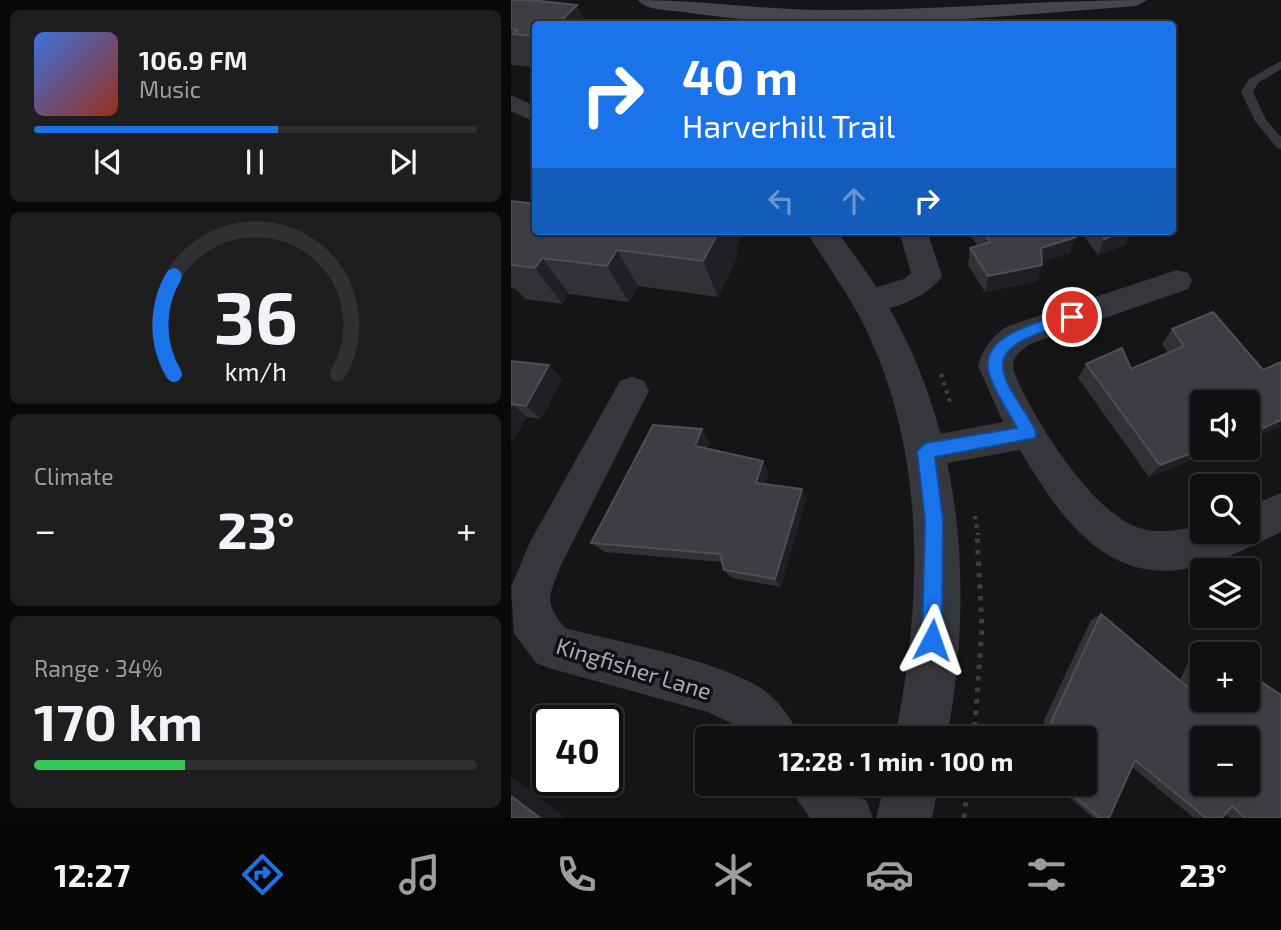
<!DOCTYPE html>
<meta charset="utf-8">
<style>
body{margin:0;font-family:"Exo 2",sans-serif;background:#1e1e20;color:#f1f3f6;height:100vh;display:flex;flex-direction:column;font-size:26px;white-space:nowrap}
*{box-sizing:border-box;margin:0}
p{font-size:23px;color:#9c9d9f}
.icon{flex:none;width:38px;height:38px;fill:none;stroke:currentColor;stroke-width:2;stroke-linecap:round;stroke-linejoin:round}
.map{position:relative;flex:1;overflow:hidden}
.panel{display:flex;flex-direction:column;gap:10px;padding:10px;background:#09090a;width:511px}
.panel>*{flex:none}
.banner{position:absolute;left:21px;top:21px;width:644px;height:214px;border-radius:7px;box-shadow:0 2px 5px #0004,0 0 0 2px #303032;background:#1a73e8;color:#fff;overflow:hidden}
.controls{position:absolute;left:679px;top:390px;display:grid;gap:14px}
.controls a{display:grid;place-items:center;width:70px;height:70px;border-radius:7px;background:#101012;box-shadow:0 2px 5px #0004,0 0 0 2px #303032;font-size:35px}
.speed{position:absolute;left:21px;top:705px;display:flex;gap:14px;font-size:35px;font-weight:700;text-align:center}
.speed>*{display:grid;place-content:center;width:91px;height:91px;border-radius:50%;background:#101012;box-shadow:0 2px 5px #0004,0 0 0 2px #303032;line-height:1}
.speed .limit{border:4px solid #111;border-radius:10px;background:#fff;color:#111}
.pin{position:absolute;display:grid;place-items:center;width:60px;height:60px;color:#fff;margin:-30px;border:4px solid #fff;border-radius:50%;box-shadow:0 2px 7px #0007}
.me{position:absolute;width:77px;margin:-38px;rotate:4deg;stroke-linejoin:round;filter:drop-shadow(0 0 5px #0008)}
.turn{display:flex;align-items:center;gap:24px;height:147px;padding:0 35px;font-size:32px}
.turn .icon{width:91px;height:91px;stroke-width:2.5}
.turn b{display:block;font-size:49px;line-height:60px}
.lanes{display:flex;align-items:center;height:66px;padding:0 35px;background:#0003;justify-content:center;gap:35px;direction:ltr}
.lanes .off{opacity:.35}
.big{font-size:52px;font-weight:700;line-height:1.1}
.panel .tile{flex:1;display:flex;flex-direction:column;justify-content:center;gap:10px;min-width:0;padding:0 24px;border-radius:10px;background:#1e1e20}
.panel .dial{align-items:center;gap:0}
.dial svg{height:182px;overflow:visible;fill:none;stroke:#303032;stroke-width:7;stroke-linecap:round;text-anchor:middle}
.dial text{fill:#f1f3f6;stroke:none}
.song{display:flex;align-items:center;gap:21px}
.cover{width:84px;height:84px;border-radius:10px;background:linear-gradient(135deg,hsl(220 70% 55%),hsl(10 70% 35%))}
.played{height:7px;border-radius:4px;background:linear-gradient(90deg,#1a73e8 55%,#303032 55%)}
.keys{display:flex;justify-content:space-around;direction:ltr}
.heat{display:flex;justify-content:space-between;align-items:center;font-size:38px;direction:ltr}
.charge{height:10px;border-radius:5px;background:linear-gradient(90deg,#34c759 34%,#303032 0)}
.trip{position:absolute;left:184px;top:726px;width:402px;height:70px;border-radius:7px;background:#101012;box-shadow:0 2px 5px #0004,0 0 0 2px #303032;font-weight:700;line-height:70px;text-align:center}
.menu{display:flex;height:112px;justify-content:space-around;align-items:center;background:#060607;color:#9c9d9f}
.menu .icon{width:49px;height:49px}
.menu .active{color:#1a73e8}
.menu b{font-size:32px;color:#f1f3f6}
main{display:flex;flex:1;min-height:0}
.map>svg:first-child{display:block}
</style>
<main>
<section class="panel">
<div class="tile">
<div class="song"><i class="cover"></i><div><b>106.9 FM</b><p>Music</p></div></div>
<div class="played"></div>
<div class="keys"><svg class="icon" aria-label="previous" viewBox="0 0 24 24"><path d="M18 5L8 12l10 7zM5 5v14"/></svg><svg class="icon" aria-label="pause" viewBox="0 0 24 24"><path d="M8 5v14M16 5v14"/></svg><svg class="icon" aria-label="next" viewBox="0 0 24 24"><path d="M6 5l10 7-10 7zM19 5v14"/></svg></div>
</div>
<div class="tile dial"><svg viewBox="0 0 100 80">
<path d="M14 69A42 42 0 1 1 86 69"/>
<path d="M14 69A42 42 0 0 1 14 26" stroke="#1a73e8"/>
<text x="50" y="56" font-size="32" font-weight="700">36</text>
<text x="50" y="72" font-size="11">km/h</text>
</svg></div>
<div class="tile"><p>Climate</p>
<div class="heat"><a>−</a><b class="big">23°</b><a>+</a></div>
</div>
<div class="tile"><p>Range · 34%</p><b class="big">170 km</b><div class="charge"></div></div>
</section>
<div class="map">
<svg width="770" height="818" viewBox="0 0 770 818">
<rect width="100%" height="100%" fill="#151518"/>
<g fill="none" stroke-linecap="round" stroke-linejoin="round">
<!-- path-far1 -->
<path stroke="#3c3e44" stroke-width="4.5" stroke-dasharray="3.5 5" stroke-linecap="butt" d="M430,374l10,31
M464,516l3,19"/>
<!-- path -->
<path stroke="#3c3e44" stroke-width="5" stroke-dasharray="4.5 7" stroke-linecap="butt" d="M463,738l8,-111 -5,-93
M453,818l4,-34"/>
<!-- service -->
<path fill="#36373d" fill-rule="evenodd" d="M770,61v8l-23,14 -5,9 13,28 15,17v12l-4,-1 -22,-27 -14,-29 8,-13z"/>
<!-- minor -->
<path fill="#36373d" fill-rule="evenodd" d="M0,95l24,11v16l-24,-11z
M388,231h28l15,45c-13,22 -62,41 -86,33l-4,-8 4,-8 48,-14 7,-6z
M666,270l11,3 4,8 -4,8 -158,55c-14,10 -21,16 -14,33 19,44 78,140 127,152 19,5 40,0 59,-3v6h46v-25l33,-14v39c-25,12 -51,26 -79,33 -92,27 -141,-46 -182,-115l-94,17 -13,-4 -5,-12 5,-12 90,-17 -25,-56c5,-18 14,-30 30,-40z
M121,377l12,4 5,10 -88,174c-12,32 -18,36 4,63 53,14 159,33 200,63 15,11 29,31 35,47h-55l-12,-14 -25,-12 -156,-43 -16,-6 -22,-30 -3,-46 19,-45 90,-161z
M279,784h57l10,13 9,3 7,18h-63l-12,-17z"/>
<!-- tertiary -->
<path fill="#36373d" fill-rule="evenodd" d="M295,231h31c24,33 48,66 66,103 62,124 69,269 44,404h-52c28,-139 32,-287 -33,-417 -16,-31 -38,-60 -56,-90z
M374,784h54l-7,34h-56z"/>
<!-- secondary -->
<path fill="#44454d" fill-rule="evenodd" d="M127,0c67,0 132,11 198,10 104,0 207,-10 311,-10l-11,6c-150,11 -303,29 -453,6 -12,-2 -37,-1 -45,-12z"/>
</g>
<!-- wall -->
<path fill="#313136" d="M0,0l24,24v48h-1l-2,-5 -21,-2z
M0,199l2,3 227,36 -4,10 2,7 -20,42 -80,-11 -9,16 -60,-8 -7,10 -37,-5 -9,-10 -5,-1z
M459,231h104l-4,22 -28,9 -5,19 -52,11 -17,-27 2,-17 8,-2 -8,-11z
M569,231h51l-6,14 -27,10z
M661,329l91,41 18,-8v64l-33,15v-39h-46l-5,56 -48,19 -71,-99 8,-14 45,5 37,-16 -6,-9z
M0,361l38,4 13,15 -21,39 -14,-2 -16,25z
M199,442l-3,6 62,24 -4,12 37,5 4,10 -25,88 -49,-9 -8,-8 -2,-8 -117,-10 -14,-9z
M590,614l79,66 13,-29 15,-4 12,7h-18v46l79,118h-51l-4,-4 -4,4h-28l-62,-51 -23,51h-15l-41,-34h32v-46h-31l-11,-16 48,-102z"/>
<!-- shaded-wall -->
<path fill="#202024" d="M66,5l9,19h-28z
M208,231h19l2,7 -4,10 2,7 -20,42 -15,-36z
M615,231h5l-6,14 -27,10 6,-16z
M565,237l-6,16 -34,11 5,-16z
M106,250l21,36 -9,16 -22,-36z
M31,258l27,36 -7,10 -27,-36z
M531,265l-5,16 -52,11 3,-16z
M38,365l13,15 -21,39 -15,-13z
M1,404l15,13 -16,25v-37z
M770,420v6l-33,15 13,-12z
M191,429l8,13 -7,16 -8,-12z
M694,448h3l-11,10 -48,19 11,-12z
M252,461l6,11 -7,22 -6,-11z
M291,489l4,10 -25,88 -6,-8z
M0,777h1l54,41h-26l-29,-22z"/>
<!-- building -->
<path fill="#3d3e44" stroke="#4e4f56" stroke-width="2" fill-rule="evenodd" d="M0,0h19l47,5 -19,19h-23v12l-22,-2 4,-4 -6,-1z
M61,22l29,2h-32z
M0,201l24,3v27h184l-16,30 -86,-11 -10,16 -65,-8 -7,10 -24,-3z
M471,231h92l2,6 -35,11 1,17 -54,11 -18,-28 20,-6z
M588,231h27l-22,8z
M702,312l50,58 18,-8v58l-20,9 -10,-18 -3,1v-10h-46v30l-2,1 2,4v11h3l-45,17 -74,-101 36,-16 9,21 53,-23 -12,-17z
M0,361l38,4 -23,41 -14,-2 -1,1z
M142,425l49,4 -7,17 68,15 -7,22 46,6 -27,90 -51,-9 -4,-16 -129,-11z
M590,614l89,75 12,-28v39h46v-27l33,22v123h-36l-13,-12 -10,12h-16l-71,-58 -26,58h-9l-41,-34h26v-46h-22l-12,-16zM691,738h46v46h-46z
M697,647l12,7h-15z
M0,796l29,22h-29z"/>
<!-- route -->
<path fill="#1a73e8" stroke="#114b97" stroke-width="2" d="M561,312l5,1v8c-20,7 -76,18 -74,45 0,17 18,38 26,53 4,7 9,12 6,19l-100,19 8,63 -1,120 -3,7 -7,3 -7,-3 -3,-7 3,-120 -8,-69 9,-8 91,-15c-9,-18 -25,-39 -29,-59 -6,-36 58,-49 84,-57z"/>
<g text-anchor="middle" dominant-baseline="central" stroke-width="7" stroke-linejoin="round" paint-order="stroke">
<!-- near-street labels -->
<g font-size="23" fill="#a6abb9" stroke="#101013">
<text transform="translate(123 668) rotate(17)">Kingfisher Lane</text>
</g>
</g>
</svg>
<div class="controls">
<a><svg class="icon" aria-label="sound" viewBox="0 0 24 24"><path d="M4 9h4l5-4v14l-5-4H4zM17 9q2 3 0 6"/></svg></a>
<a><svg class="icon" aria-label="search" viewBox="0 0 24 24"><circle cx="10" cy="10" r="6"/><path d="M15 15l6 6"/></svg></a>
<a><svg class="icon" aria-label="layers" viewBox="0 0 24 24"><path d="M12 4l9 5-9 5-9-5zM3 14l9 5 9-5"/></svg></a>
<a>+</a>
<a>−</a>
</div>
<div class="speed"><div class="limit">40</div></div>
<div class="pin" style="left:561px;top:317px;background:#d93025"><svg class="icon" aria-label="arrive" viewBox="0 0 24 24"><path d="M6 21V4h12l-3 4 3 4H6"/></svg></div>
<svg class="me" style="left:421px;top:640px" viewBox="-20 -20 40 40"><path d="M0-17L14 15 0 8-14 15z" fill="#1a73e8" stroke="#fff" stroke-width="4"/></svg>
<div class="trip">12:28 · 1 min · 100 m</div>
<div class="banner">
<div class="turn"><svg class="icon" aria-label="right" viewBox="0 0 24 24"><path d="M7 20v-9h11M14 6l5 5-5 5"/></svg><div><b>40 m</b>Harverhill Trail</div></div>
<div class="lanes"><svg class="icon off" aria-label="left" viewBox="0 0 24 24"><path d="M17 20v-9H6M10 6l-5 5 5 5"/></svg><svg class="icon off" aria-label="ahead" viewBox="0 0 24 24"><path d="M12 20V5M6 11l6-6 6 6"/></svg><svg class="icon" aria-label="right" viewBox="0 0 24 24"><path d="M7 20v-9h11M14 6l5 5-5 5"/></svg></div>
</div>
</div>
</main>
<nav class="menu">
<b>12:27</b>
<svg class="icon active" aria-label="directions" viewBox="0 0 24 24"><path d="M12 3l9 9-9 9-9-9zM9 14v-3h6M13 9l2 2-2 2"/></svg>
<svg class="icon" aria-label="music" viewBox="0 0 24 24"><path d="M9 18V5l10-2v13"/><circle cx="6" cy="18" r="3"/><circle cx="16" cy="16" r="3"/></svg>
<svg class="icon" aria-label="phone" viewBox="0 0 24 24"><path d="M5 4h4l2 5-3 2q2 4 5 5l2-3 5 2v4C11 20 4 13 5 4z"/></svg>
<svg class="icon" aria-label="climate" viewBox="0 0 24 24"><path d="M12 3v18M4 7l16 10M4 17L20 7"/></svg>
<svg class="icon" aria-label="car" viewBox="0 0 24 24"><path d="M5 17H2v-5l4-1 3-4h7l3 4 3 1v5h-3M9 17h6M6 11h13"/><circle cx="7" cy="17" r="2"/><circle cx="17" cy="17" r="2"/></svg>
<svg class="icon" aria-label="filters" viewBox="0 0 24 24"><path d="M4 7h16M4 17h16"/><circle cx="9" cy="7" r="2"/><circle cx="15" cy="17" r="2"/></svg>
<b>23°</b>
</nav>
